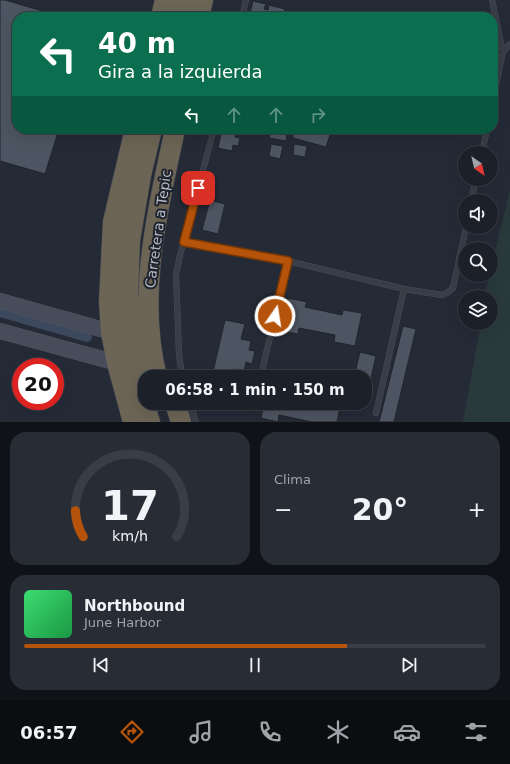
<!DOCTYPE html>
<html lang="es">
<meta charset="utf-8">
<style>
body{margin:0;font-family:"DejaVu Sans",sans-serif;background:#282d35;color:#f1f3f6;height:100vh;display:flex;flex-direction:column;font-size:15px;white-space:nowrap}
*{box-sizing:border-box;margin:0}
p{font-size:13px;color:#a0a3a8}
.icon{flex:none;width:22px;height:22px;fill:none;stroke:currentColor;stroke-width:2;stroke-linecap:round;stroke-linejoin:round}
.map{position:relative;height:422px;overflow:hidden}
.details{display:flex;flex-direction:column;gap:10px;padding:10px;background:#0f1217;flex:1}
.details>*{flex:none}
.banner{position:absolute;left:12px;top:12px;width:486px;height:122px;border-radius:16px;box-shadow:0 4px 16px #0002,0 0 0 1px #393e46;background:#0b6e4f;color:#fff;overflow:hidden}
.needle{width:26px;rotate:146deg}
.buttons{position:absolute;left:458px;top:146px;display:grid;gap:8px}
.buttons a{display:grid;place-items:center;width:40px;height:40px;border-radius:50%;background:#1b2029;box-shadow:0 4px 16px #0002,0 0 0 1px #393e46;font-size:20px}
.speed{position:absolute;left:12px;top:358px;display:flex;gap:8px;font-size:20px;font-weight:700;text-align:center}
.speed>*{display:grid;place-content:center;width:52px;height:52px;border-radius:50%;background:#1b2029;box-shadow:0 4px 16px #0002,0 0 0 1px #393e46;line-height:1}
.speed .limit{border:6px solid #d22;background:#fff;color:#111}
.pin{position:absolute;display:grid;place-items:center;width:34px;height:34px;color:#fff;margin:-17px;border-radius:8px;box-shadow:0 2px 6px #0006}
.me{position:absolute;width:44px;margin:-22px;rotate:13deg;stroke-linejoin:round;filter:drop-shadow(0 0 3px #0008)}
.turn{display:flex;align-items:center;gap:14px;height:84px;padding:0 20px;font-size:18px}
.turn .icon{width:52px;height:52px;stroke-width:2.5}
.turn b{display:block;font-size:28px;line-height:34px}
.lanes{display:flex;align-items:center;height:38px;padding:0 20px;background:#0003;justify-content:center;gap:20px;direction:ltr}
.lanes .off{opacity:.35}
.big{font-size:30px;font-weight:700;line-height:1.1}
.details .tile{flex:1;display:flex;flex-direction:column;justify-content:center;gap:6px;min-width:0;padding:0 14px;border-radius:16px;background:#282d35}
.details .dial{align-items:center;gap:0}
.dial svg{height:104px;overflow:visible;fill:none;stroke:#393e46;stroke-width:7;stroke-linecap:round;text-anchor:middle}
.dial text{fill:#f1f3f6;stroke:none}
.song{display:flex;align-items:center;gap:12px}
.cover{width:48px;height:48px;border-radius:6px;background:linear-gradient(135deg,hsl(140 70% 55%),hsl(140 70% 35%))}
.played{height:4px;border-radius:2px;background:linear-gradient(90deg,#b45309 70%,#393e46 70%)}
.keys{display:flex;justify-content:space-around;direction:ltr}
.heat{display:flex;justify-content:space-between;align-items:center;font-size:22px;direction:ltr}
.details .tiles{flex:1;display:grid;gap:10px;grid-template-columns:1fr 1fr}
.tile:last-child{grid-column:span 2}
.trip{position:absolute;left:138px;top:370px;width:234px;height:40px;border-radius:16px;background:#1b2029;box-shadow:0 4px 16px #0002,0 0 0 1px #393e46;font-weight:700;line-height:40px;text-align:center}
.tab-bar{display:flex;height:64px;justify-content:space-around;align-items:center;background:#0b0d10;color:#a0a3a8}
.tab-bar .icon{width:28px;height:28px}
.tab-bar .current{color:#b45309}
.tab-bar b{font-size:18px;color:#f1f3f6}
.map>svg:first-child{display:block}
</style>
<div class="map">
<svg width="510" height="422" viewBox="0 0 510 422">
<rect width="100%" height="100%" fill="#242b37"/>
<!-- green -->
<path fill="#2a3a3c" d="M510,191v231h-47l18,-99h10v-26h-6l4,-22h2v-7z"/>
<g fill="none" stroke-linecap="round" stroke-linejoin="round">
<!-- canal -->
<path stroke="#3c485e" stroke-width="10" d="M0,312l87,25"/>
</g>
<!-- building -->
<path fill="#4d5562" stroke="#1f242e" d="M0,0h5l58,17h-46v112h42l-14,45 -45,-13z
M253,1l13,3 -2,5 4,1 1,-5 16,4 -2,8h-34z
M322,11l16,4 -1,2h-16z
M222,129h20l-1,6 -5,-1 -1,3 5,1 -2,8 -5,-1 -1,6 -14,-3z
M275,129l9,1 -1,4 4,1 -1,6 -17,-3 1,-5 4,1z
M293,129h39l-6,18 -33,-9z
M271,144l12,2 -3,13 -11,-3z
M294,144l13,2 -2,11 -12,-2z
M210,200l15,4 -7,30 -16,-4z
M288,298l19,4 -2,5 37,8 1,-5 19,3 -7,33 -21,-4 1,-7 -36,-7 -1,6 -17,-3z
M225,320l20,4 -4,15 10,2 -2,9 6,1 -3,13 -6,-2 -2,9 -8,-2 -2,8h-16l-6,-1z
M403,326l13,3 -22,93h-15z
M360,352l16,4 -10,45 -1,-24h-11z
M252,374l9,3h-10z
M245,403h10l-2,9 -9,-2z
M264,403h77l-4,19h-25l-33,-7 -1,7 -17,-4z"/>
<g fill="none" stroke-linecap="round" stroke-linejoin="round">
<!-- lane casing -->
<g stroke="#535862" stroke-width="6">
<path id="lane" d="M492,0l11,52 -10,47
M242,17l4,-17
M304,17v-2
M503,52l7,-8
M214,129l-30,112 104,20 116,28 38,6 5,-2 6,-5 13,-61
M482,153l5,-24
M471,201l5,-22
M262,371l26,-110
M182,377l-3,-23 -3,-79 4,-20 4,-14
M190,403l6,19
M376,413l28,-124"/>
</g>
<!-- secondary casing -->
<g stroke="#535862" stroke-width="16">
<path id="secondary" d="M0,301l111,31
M0,331l117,32"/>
</g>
<!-- highway casing -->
<g stroke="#434852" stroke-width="21">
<path id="highway" d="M161,17l4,-17
M180,17l4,-17
M199,17l4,-17
M157,377c-21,-82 1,-167 18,-248
M175,403l6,19
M133,422l-16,-59 -6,-31 -2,-30 4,-80 22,-93
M150,422l-13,-41 -6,-39 -3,-51 2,-51 11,-65 11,-46"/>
</g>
<!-- lane -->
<use href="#lane" stroke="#383d47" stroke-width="5.5"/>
<!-- secondary -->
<use href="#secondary" stroke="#464c5a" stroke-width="15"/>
<!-- highway -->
<use href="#highway" stroke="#6c6556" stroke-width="20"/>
</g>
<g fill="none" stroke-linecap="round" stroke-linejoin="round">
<!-- route casing -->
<g stroke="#753606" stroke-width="10">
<path id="route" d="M198,188l-14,54 104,19 -13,55"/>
</g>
<!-- route -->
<use href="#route" stroke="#b45309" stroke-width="7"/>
</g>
<g text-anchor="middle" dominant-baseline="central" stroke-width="4" stroke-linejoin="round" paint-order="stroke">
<!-- street labels -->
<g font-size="14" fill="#b3b8c3" stroke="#1d222c">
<text transform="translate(158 229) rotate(-82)">Carretera a Tepic</text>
</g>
</g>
</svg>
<div class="buttons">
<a><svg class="needle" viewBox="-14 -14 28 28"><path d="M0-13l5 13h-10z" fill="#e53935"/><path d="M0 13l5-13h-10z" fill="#a0a3a8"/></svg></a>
<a><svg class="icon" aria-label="sound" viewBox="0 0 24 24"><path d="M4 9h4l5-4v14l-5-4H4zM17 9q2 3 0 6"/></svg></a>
<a><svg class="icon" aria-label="search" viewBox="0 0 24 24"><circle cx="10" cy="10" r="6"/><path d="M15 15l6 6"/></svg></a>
<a><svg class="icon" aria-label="layers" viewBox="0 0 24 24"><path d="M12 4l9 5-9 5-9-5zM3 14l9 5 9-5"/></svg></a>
</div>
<div class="speed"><div class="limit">20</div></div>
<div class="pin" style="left:198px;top:188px;background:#d93025"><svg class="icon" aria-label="arrive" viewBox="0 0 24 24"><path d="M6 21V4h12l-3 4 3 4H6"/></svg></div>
<svg class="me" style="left:275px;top:316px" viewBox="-20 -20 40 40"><circle r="17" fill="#b45309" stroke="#fff" stroke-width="3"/><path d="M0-11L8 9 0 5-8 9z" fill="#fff"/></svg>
<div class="trip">06:58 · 1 min · 150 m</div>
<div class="banner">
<div class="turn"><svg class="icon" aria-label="left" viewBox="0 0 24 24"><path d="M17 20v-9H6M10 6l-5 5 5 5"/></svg><div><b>40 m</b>Gira a la izquierda</div></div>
<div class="lanes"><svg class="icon" aria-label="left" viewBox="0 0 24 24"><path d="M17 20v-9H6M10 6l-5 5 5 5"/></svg><svg class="icon off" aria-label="ahead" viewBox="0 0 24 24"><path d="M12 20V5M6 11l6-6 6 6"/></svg><svg class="icon off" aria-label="ahead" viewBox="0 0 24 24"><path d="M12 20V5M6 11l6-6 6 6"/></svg><svg class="icon off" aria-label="right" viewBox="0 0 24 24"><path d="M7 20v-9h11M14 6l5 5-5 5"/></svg></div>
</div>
</div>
<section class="details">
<div class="tiles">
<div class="tile dial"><svg viewBox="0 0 100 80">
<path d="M14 69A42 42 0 1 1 86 69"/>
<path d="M14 69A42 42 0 0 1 8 49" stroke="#b45309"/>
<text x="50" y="56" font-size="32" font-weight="700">17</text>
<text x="50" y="72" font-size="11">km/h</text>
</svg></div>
<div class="tile"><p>Clima</p>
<div class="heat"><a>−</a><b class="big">20°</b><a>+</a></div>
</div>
<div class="tile">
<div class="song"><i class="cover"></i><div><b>Northbound</b><p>June Harbor</p></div></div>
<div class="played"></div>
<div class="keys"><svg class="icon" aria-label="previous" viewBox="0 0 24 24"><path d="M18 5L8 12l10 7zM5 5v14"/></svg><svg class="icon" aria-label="pause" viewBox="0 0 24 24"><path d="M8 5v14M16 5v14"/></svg><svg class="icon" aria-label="next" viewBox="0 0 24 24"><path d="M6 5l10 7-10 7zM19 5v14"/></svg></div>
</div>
</div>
</section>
<nav class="tab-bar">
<b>06:57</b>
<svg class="icon current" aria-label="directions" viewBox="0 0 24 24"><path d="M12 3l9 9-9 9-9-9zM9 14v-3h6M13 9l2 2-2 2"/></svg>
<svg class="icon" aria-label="music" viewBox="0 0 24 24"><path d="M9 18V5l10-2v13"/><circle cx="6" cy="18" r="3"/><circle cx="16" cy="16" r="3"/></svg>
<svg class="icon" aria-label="phone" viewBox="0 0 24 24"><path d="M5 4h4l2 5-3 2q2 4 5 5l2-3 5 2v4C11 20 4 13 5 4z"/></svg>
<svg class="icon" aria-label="climate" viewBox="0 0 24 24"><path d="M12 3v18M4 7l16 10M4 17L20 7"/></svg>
<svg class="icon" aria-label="car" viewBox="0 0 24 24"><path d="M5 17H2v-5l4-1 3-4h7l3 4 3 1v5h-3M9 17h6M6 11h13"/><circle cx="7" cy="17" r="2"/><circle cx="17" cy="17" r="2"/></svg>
<svg class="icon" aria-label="filters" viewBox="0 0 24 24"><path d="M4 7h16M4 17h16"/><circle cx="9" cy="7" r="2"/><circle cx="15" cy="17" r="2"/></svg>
</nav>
